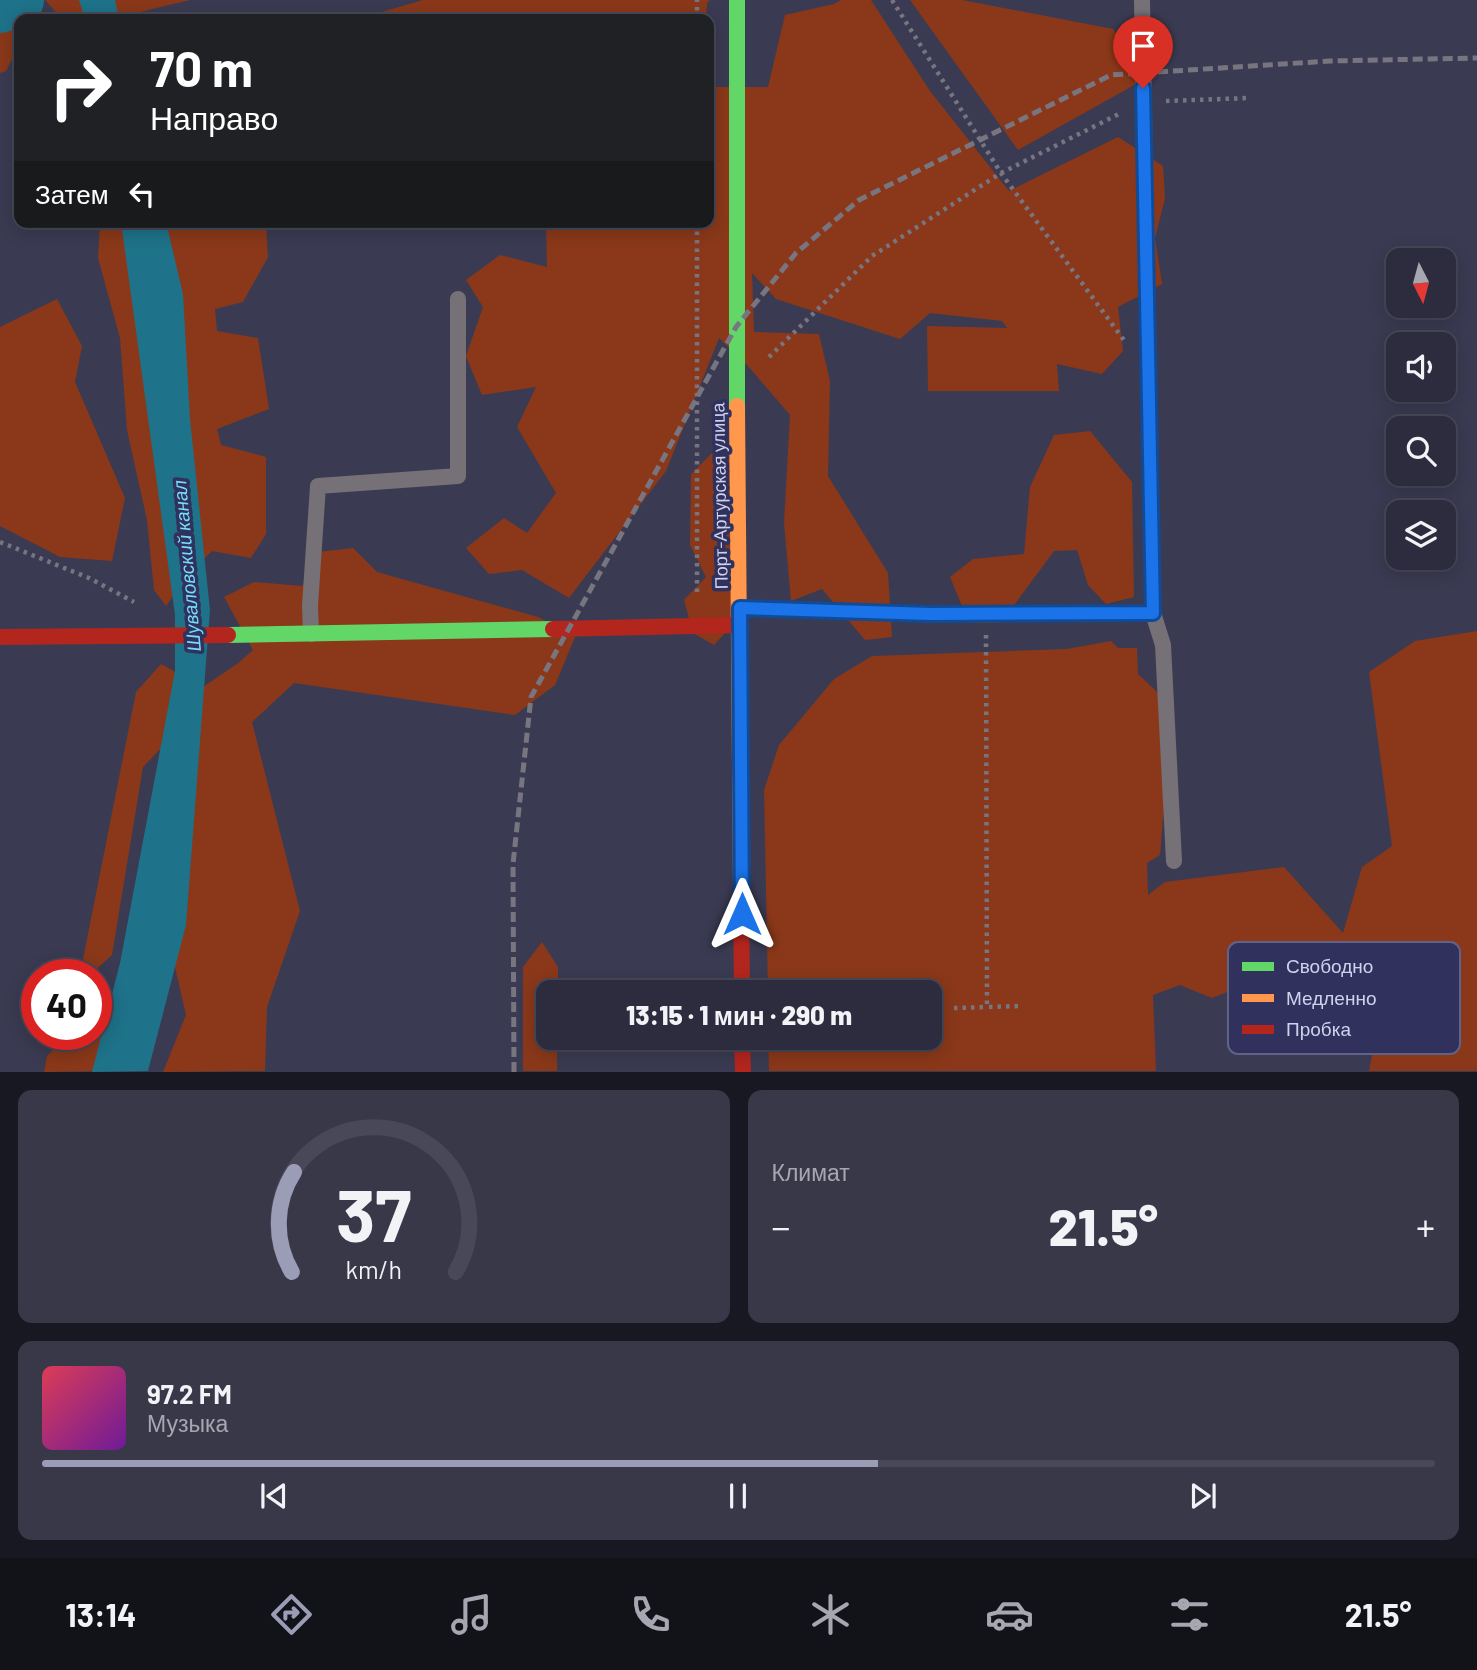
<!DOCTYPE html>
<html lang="ru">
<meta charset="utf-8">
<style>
body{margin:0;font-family:Barlow,sans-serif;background:#383849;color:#f1f3f6;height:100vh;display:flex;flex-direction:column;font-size:26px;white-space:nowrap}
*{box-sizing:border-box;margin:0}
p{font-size:23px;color:#a6a7b0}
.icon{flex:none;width:38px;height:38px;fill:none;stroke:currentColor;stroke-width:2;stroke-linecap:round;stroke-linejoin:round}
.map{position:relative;height:1072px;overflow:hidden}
.side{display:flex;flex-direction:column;gap:18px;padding:18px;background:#181822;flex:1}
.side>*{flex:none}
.top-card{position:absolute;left:14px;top:14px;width:700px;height:214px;border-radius:14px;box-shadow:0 4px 18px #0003,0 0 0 2px #484858;background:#202124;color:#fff;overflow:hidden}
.needle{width:46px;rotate:174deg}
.tools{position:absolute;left:1386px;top:248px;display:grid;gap:14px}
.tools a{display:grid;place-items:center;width:70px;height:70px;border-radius:14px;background:#2c2c3e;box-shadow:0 4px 18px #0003,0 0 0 2px #484858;font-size:35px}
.speed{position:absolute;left:21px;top:959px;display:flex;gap:14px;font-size:35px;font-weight:700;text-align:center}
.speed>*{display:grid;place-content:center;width:91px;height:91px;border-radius:50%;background:#2c2c3e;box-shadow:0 4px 18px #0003,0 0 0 2px #484858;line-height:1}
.speed .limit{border:10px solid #d22;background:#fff;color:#111}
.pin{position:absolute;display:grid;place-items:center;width:60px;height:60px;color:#fff;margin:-72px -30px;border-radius:50% 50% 50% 0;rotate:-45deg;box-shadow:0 0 7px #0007}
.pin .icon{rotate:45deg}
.me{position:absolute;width:77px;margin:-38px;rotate:0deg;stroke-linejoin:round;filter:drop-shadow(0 0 5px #0008)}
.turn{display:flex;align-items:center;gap:24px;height:147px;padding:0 21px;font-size:32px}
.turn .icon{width:91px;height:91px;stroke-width:2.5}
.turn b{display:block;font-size:49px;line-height:60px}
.then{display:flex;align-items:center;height:66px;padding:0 21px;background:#0003;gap:14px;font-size:26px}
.big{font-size:52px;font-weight:800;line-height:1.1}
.side .tile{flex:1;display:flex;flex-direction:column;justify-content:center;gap:10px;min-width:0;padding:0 24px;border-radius:14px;background:#383849}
.side .dial{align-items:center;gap:0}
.dial svg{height:182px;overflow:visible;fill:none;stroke:#484858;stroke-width:7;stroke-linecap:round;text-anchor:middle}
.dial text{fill:#f1f3f6;stroke:none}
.song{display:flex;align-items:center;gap:21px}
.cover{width:84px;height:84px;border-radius:10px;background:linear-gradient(135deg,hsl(350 70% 55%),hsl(280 70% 35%))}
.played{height:7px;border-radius:4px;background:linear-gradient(90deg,#9b9db7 60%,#484858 60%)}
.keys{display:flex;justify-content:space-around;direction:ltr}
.heat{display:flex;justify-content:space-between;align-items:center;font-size:38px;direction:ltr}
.side .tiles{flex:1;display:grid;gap:18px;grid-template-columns:1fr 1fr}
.tile:last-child{grid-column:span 2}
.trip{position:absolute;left:536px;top:980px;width:406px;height:70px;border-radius:14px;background:#2c2c3e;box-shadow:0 4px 18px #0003,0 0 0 2px #484858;font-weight:800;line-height:70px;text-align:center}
.menu{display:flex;height:112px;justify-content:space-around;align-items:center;background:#121219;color:#a6a7b0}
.menu .icon{width:49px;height:49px}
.menu .current{color:#9b9db7}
.menu b{font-size:32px;color:#f1f3f6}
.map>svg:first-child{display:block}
</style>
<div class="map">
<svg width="1477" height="1072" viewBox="0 0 1477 1072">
<rect width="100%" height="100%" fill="#3a3b52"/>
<!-- green -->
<path fill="#8a3819" d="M45,0h145l-79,19h-49z
M423,0h287l-3,3 -1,16h-348z
M841,0h30l59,91 79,100 109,-54 45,29 2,32 -10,40 7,46 -44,23 5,44 -21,23 -45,-10 2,27h-131l-1,-65 80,2 -5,-7 -72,-8 -30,26 -124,-40 -24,-26 2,59 65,2 11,47 -2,95 60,97 4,64 -27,3 -43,-51 -31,12 -7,-78 6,-108 -42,-49 -29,-28 -53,133 -97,127 -47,-28 -33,4 -23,-26 38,-30 23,15 29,-40 -39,-66 19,-40 -54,8 -16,-39 17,-49 -17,-27 34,-25 47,12 -1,-43 3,-2h160v-135h59l17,-72 49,-11z
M910,0h52l151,29 24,29 -1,26 -118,66z
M0,3c22,33 25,31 6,68l-6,2z
M100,222h169l-3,4 2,31 -25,45 -28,7 2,22 41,7 11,71 -52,20 4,16 45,12v77l-15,24 -39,-7 -24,24 -22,31 -12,-16 -7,-70 -20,-90 -7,-92 -22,-80z
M57,299l25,47 -7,36 50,116 -13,63 -52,-4 -60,-31v-199z
M1090,431l42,51 2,115 -28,7 -18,-19 -11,-35 -23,1 -53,72h-32l-19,-46 23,-18 51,-5 6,-67 24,-52z
M712,453l18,2 15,156 -31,34 -21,-12 -9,-33 22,-23 -16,-32 1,-71z
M353,548l24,24 161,45 37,20 -20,48 -40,30 -221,-32 -42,39 48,189 -33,96 -2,64 -102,1 23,-57 -22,-96 33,-228 40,-27 16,-14 -29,-53 30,-15 48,4 16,-34z
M1477,631v440h-108l8,-41 -23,-52 -64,-11 -78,31 -32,-13 -27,10 3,76h-387l-1,-33h161v-46h-161l-4,-202 15,-45 55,-66 38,-23 195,-7 44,-8 7,7h19l1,26 34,32 -12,149 -13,8 1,32 17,-13 119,-15 59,66 19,-66 30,-21 -23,-174 46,-31z
M161,664l22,12 -12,62 -28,29 -31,188 -20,18 -9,-14 53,-267z
M542,942l16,25v25h-10v46h9v33h-34v-104z
M101,1004l11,52 -5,15 -63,1 3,-16 23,-22h26v-26z"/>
<!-- water -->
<path fill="#1e7289" d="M79,0h36l4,19h-34z
M121,222h45l17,72 7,125 20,191 -24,315 -38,146 -56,1 28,-109 55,-292v-56z"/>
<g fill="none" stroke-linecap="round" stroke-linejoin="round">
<!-- river -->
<path stroke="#1e7289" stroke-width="52" d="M0,7l18,-7"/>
<!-- path -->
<path stroke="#797580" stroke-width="4.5" stroke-dasharray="3.5 5" stroke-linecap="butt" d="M892,0l109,173 125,170
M697,19v-19
M1166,101l83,-3
M769,357l103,-101 129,-83 120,-60
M0,542l89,36 45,24
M697,592v-370
M986,635l1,372 33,-1
M954,1008l33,-1"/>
<!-- lane -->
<path stroke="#767077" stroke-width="16" d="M740,608l191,6 222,-1 -11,-613
M1153,613l10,32 11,216
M311,634l-1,-28 8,-120 140,-10v-177"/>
<!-- fast -->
<path stroke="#63d668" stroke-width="16" d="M737,406v-406
M228,635l325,-6"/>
<!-- slow -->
<path stroke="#ff974d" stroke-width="16" d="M737,406l4,479"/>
<!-- jam -->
<path stroke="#b3261e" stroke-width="16" d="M553,629l187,-4
M0,637l228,-2
M741,885l1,107
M742,1038l1,34"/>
<!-- rail -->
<path stroke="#797580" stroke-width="5" stroke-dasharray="10 5" stroke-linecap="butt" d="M514,1072l-1,-208 18,-167 205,-370 60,-74 63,-53 252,-125 219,-14 147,-3"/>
</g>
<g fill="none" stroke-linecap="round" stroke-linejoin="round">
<!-- route casing -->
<g stroke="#114b97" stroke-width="18">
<path id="route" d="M742,914l-2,-306 191,6 222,-1 -10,-525"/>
</g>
<!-- route -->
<use href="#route" stroke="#1a73e8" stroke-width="12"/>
</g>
<g text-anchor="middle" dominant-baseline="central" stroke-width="7" stroke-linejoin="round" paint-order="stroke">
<!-- street labels -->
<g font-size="18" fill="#cfd2ed" stroke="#30325d">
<text transform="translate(719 496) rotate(-91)">Порт-Артурская улица</text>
</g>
<!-- water labels -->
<g font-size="19" font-style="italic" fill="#75ddfc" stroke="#30325d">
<text transform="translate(186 566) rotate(-95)">Шуваловский канал</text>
</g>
</g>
<!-- legend -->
<rect x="1228" y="942" width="232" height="112" rx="10" fill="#30325d" stroke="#606288" stroke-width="2"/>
<rect x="1242" y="962" width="32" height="9" fill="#63d668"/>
<rect x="1242" y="994" width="32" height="8" fill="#ff974d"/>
<rect x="1242" y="1025" width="32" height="9" fill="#b3261e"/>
<g font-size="19" fill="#cfd2ed">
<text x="1286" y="973">Свободно</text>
<text x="1286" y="1005">Медленно</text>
<text x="1286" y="1036">Пробка</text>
</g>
</svg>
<div class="tools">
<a><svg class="needle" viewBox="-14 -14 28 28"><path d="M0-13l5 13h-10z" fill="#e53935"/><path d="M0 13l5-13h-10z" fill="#a6a7b0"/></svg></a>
<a><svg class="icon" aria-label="sound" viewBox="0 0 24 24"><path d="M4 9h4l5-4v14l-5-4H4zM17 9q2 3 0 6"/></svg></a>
<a><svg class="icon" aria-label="search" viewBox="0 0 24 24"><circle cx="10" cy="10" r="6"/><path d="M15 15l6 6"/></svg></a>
<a><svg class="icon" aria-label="layers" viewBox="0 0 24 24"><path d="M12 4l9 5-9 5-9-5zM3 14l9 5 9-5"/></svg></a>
</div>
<div class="speed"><div class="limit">40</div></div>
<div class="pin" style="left:1143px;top:88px;background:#d93025"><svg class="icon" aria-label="arrive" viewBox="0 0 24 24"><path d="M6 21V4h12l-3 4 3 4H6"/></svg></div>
<svg class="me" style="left:742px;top:914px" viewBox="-20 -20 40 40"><path d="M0-17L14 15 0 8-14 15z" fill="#1a73e8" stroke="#fff" stroke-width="4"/></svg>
<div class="trip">13:15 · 1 мин · 290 m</div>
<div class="top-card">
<div class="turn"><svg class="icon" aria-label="right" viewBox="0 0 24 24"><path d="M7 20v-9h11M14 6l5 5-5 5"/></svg><div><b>70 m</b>Направо</div></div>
<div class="then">Затем<svg class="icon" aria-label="left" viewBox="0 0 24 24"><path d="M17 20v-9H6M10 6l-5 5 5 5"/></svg></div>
</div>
</div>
<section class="side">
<div class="tiles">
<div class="tile dial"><svg viewBox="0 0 100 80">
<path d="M14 69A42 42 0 1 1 86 69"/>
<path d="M14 69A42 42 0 0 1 15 25" stroke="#9b9db7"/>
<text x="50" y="56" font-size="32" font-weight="700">37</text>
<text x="50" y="72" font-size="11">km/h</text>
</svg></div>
<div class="tile"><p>Климат</p>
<div class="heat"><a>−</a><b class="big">21.5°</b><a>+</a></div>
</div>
<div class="tile">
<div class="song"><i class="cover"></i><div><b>97.2 FM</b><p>Музыка</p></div></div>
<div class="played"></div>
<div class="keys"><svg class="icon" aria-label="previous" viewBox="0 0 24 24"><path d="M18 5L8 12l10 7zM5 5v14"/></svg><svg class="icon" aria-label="pause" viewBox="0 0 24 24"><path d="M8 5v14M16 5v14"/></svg><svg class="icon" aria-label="next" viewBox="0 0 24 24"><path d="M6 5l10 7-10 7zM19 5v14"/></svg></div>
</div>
</div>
</section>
<nav class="menu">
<b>13:14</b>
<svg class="icon current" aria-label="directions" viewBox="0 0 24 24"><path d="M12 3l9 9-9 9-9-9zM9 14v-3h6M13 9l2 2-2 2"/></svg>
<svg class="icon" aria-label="music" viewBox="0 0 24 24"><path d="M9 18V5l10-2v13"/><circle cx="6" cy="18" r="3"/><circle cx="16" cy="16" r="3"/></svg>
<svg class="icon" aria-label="phone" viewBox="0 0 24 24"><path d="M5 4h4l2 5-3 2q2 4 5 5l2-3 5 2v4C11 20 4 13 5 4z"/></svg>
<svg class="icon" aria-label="climate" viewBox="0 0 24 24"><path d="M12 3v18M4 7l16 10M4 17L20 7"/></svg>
<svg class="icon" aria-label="car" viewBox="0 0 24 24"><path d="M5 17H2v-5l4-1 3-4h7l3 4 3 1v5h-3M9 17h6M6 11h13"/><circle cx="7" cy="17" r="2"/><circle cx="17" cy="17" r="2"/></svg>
<svg class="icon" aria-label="filters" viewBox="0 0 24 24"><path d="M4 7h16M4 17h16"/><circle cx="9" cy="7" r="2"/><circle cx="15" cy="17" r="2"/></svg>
<b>21.5°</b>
</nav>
